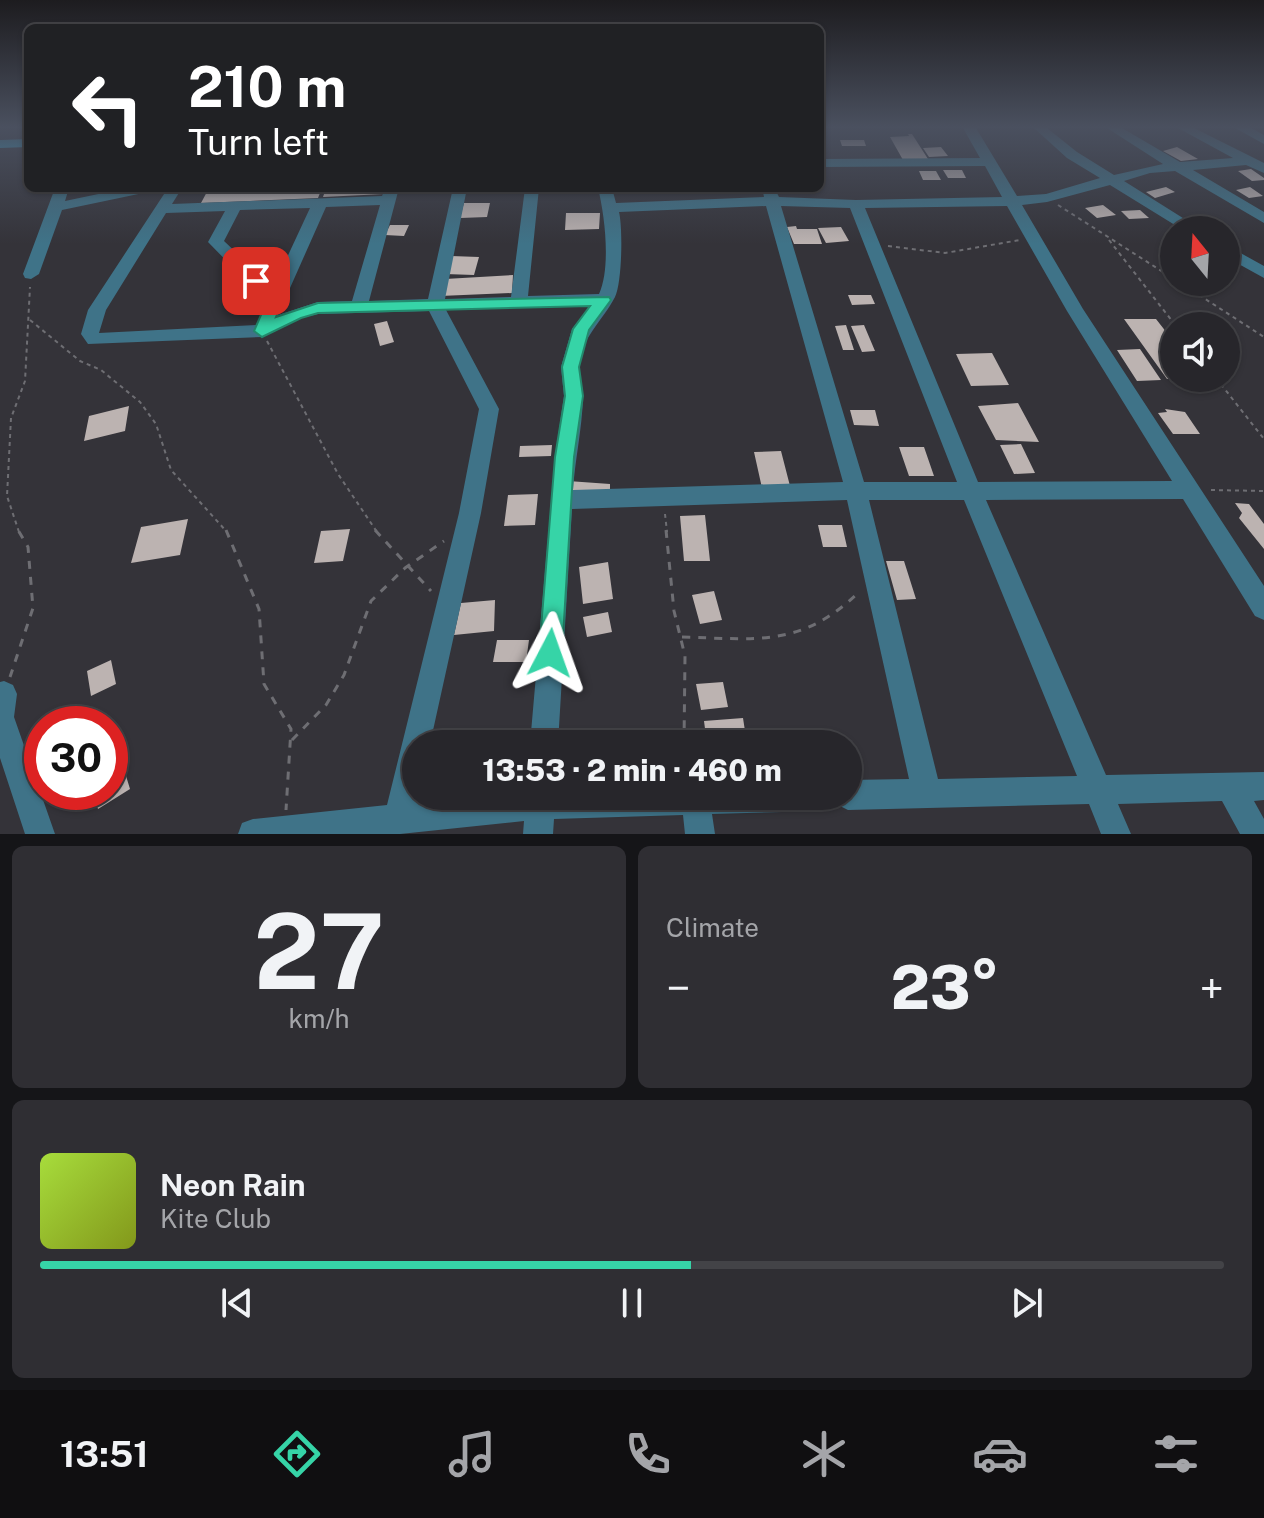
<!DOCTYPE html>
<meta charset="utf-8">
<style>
body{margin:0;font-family:"Public Sans",sans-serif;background:#2f2e33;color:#f1f3f6;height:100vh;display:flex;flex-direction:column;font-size:30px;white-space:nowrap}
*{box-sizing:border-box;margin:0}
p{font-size:26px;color:#a4a5a9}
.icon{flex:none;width:44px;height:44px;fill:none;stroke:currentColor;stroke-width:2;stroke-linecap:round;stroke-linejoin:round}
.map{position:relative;height:834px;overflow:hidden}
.sheet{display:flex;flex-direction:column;gap:12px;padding:12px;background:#151518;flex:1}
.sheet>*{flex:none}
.guide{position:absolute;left:24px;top:24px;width:800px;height:168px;border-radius:12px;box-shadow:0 2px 6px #0004,0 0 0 2px #434347;background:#202124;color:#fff;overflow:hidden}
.needle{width:52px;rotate:342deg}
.controls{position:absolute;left:1160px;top:216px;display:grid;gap:16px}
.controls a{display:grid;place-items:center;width:80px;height:80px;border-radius:50%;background:#27262b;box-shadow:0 2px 6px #0004,0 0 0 2px #434347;font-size:40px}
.speed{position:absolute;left:24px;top:706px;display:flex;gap:16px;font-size:40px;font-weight:700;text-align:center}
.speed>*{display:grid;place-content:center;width:104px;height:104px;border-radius:50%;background:#27262b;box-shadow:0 2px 6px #0004,0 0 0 2px #434347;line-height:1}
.speed .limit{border:12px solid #d22;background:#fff;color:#111}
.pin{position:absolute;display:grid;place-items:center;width:68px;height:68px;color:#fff;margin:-34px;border-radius:16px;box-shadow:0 4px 12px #0006}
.me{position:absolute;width:88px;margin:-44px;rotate:4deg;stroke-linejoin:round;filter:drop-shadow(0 0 6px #0008)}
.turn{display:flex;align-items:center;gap:28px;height:168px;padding:0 32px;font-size:36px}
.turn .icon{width:104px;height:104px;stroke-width:2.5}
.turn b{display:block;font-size:56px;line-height:68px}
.big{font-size:60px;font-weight:800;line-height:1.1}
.sheet .card{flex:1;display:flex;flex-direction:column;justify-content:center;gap:12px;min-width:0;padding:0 28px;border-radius:12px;background:#2f2e33}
.sheet .dial{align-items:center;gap:0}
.dial b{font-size:104px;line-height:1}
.song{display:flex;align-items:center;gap:24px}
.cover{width:96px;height:96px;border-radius:12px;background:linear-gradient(135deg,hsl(80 70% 55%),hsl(70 70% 35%))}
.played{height:8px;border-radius:4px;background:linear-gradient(90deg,#36d4a7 55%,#434347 55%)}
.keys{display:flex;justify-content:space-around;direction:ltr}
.heat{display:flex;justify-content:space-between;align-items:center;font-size:44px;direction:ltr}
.sheet .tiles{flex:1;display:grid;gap:12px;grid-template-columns:1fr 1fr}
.card:last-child{grid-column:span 2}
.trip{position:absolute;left:402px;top:730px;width:460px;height:80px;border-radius:40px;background:#27262b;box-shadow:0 2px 6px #0004,0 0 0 2px #434347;font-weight:800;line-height:80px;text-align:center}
.tab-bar{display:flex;height:128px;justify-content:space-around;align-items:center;background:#100f11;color:#a4a5a9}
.tab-bar .icon{width:56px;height:56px}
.tab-bar .on{color:#36d4a7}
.tab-bar b{font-size:36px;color:#f1f3f6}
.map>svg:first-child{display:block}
</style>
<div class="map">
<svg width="1264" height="834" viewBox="0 0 1264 834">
<rect width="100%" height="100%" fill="#343339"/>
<!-- building -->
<path fill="#bcb3b1" d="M908,134h4l16,25 -25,1 -13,-23 19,-1z
M840,140h24l2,6h-24z
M941,147l7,9 -19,1 -6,-9z
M1177,147l21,12 -17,2 -18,-10z
M1251,169l13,9v2l-12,1 -14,-10z
M943,170h19l4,8h-18z
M919,171h17l5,9h-18z
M1166,187l9,5 -20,6 -9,-6z
M1250,187l13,9 -14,2 -13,-8z
M209,188h113l-4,10 -117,5z
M326,188h59l-1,6 -61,3z
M464,203h26l-3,14 -27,1z
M1103,205l13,10 -19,3 -12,-10z
M1140,210l9,8 -20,1 -8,-8z
M566,213h34l-1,16 -34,1z
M390,225h19l-5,11 -19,-1z
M796,226l1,3h20l5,15h-28l-7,-17z
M841,227l8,14 -23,2 -8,-15z
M451,256l28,1 -5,18 -29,-1z
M513,275l-1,18 -72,3 5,-17z
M848,295h23l4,9 -23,1z
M1124,319h32l18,23v37h-7z
M387,321l7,21 -14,4 -6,-22z
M846,325l8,25h-11l-8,-24z
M864,325l11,26 -13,1 -11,-26z
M1140,349l21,31 -24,1 -20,-31z
M992,353l17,32 -38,1 -15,-32z
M1018,403l21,39 -43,-2 -18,-34z
M129,406l-4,25 -41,10 5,-25z
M1165,409l20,3 15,22h-27l-15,-21 9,-1z
M850,410h25l4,16 -25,-1z
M1021,444l14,29 -21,1 -14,-29z
M552,445l-1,11 -32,1 1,-11z
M899,447h25l10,29h-25z
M781,451l9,35 -28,2 -8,-36z
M568,481l42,3v11l-43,1z
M538,494l-3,31 -31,1 4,-31z
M1235,503l14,1 15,20v25l-25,-31 3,-5z
M705,515l5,46h-26l-4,-45z
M188,519l-8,36 -49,8 10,-36z
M818,525h24l5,22h-24z
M350,529l-7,32 -29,2 7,-32z
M886,561h18l12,38 -19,1z
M608,562l5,37 -30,5 -4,-37z
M714,591l8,29 -22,4 -8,-29z
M495,600l-1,31 -40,4 7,-32z
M608,612l4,20 -25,5 -4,-20z
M497,640h32l-3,22h-33z
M111,660l5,24 -25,12 -4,-25z
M723,682l5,25 -27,3 -5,-26z
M743,718l4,26h-40l-3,-23z
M123,766l7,23 -32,20 -5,-17h17v-18z
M415,796h40l-1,5h-40z"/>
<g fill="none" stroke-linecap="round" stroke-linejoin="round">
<!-- path-far1 -->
<path stroke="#6e6e73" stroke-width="2" stroke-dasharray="4 4" stroke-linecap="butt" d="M1058,205l116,74
M1109,240l67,86
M888,246l57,7 75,-13
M1179,282l85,55
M30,320l50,41 21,9 39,32 16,22 15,46 56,62
M267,341l71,133 39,58
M1216,378l48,61
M1211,490l53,1
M665,514l2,18
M19,532l-12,-36 4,-78 14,-37 5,-94"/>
<!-- path -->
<path stroke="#6e6e73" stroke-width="3" stroke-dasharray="8 8" stroke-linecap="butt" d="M226,530l33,79 5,75 27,45 -5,81
M375,530l56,61
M666,530l8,81 11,45 -1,88
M682,637c75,2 120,11 178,-46
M10,677l23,-69 -5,-61 -10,-17
M292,740l34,-35 18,-30 27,-74 34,-33 39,-27"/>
<!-- minor -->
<path fill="#3f7388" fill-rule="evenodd" d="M963,128h13l41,68 29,-2 54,-16 -33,-20 -33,-30h13l30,24 37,23 49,-11 -56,-36h15l58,34 53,-4 -55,-30h16l70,35v10l-18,-8 -53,5 71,42v11l-89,-52 -25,2 -26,8 78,49h-19l-73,-45 -63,17 -25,3 61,104 181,277v34l-9,-4 -72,-117 -197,1 120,275 158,-3v28l-10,1 10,18v15h-24l-18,-33 -104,3 13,30h-30l-12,-30 -241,6 -10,-5 -3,-7 -4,8 -10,5 -109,3 3,20h-30l-2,-19 -129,4 -1,15h-30l1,-13 -124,13h-162l4,-11 11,-4 134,-14 72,-292 20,-104 -50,-98 -111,3 -17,4 -39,19 -174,7 -7,-10 7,-24 80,-122h14l-10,16 210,-8 3,-8h14l-30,113 59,-2 25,-111h14l-22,111 66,-2 14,-109h14l-11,108 71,-2c12,-26 6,-78 -1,-106h14l4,15 148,-6 -1,-5 6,-4 6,1 4,8 77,3 146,-3 -17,-31 -165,1v-8l160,-1zM380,205l-28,96 -34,1 -40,13 48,-108zM766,206l77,276 -270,8c2,-30 9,-61 10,-92 1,-10 -4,-20 -4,-31 2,-30 23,-45 36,-70 7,-14 8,-69 4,-85zM781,206l69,2 107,274h-93zM1007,206l60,105 105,170 -194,1 -113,-274zM310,208l-39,84 -9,-15 -38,-36 16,-31zM225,211l-17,31 41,42 15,24 -8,17 -157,8 7,-23 60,-97zM590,306l-18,23 -11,38 3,29 -9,61 -25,287h28l14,-235 275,-9 62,279 -61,1v16h-366l-65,6 -1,-58h14l51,-231 18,-104 -53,-99zM869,500h95l113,276 -139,3z
M1235,128h16l13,7v9z
M55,188h14l-4,13 62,-13h28l-7,4 -86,18 -23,64 -8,5 -6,-1 -2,-4z
M1226,245l38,21v12l-38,-21z
M4,681l9,4 4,9 -3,23 41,117h-30l-25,-76v-76z"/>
<!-- major -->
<path fill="#34afdb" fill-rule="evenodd" d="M28,139v8l-28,1v-8z"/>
</g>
<!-- sky -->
<linearGradient id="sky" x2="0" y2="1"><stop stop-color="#1d1c1f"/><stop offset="0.52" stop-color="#4a505f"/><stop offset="1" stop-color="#4a505f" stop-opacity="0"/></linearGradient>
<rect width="1264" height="244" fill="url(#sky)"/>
<!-- route -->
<path fill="#36d4a7" stroke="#238a6d" stroke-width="2" d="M256,276l6,1 18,31 -4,9 42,-14 291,-6 2,3 -22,30 -10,37 4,29 -9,61 -12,196 -3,8 -9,3 -8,-3 -3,-8 16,-196 10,-61 -3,-29 11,-38 17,-23 -272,7 -17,5 -39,19 -8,-6 10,-23 -15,-27z"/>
</svg>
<div class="controls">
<a><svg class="needle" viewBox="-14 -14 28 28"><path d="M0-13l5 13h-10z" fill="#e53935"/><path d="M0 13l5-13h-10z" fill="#a4a5a9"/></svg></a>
<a><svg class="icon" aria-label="sound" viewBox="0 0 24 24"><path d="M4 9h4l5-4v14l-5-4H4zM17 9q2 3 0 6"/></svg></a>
</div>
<div class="speed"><div class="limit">30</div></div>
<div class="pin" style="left:256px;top:281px;background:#d93025"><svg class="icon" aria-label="arrive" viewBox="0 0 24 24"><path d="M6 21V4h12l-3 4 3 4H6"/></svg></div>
<svg class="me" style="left:550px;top:653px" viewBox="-20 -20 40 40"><path d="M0-17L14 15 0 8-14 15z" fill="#36d4a7" stroke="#fff" stroke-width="4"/></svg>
<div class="trip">13:53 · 2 min · 460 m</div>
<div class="guide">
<div class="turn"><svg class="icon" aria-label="left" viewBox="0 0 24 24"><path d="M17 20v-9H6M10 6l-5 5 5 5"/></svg><div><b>210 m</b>Turn left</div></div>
</div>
</div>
<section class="sheet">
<div class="tiles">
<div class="card dial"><b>27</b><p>km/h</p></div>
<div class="card"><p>Climate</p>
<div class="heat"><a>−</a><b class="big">23°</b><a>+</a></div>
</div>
<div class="card">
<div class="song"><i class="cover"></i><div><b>Neon Rain</b><p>Kite Club</p></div></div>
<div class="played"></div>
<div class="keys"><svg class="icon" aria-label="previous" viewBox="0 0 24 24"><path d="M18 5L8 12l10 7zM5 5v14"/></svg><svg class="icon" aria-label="pause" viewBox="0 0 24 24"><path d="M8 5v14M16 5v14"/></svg><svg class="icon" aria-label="next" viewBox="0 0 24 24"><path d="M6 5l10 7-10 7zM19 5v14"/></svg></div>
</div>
</div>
</section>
<nav class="tab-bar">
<b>13:51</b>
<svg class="icon on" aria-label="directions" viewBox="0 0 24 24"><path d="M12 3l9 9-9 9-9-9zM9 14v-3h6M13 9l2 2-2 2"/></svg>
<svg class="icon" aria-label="music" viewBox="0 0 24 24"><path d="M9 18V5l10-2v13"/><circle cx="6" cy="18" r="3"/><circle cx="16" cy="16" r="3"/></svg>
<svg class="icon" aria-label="phone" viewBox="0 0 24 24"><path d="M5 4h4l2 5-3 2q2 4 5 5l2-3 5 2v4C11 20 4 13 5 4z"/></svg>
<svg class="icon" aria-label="climate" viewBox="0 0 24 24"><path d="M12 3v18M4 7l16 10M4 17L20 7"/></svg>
<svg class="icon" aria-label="car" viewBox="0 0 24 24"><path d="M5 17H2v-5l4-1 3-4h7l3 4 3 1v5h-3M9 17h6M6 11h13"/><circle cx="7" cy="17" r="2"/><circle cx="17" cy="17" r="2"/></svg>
<svg class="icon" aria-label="filters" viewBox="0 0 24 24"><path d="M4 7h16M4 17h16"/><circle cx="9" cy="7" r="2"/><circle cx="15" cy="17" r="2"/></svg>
</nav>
